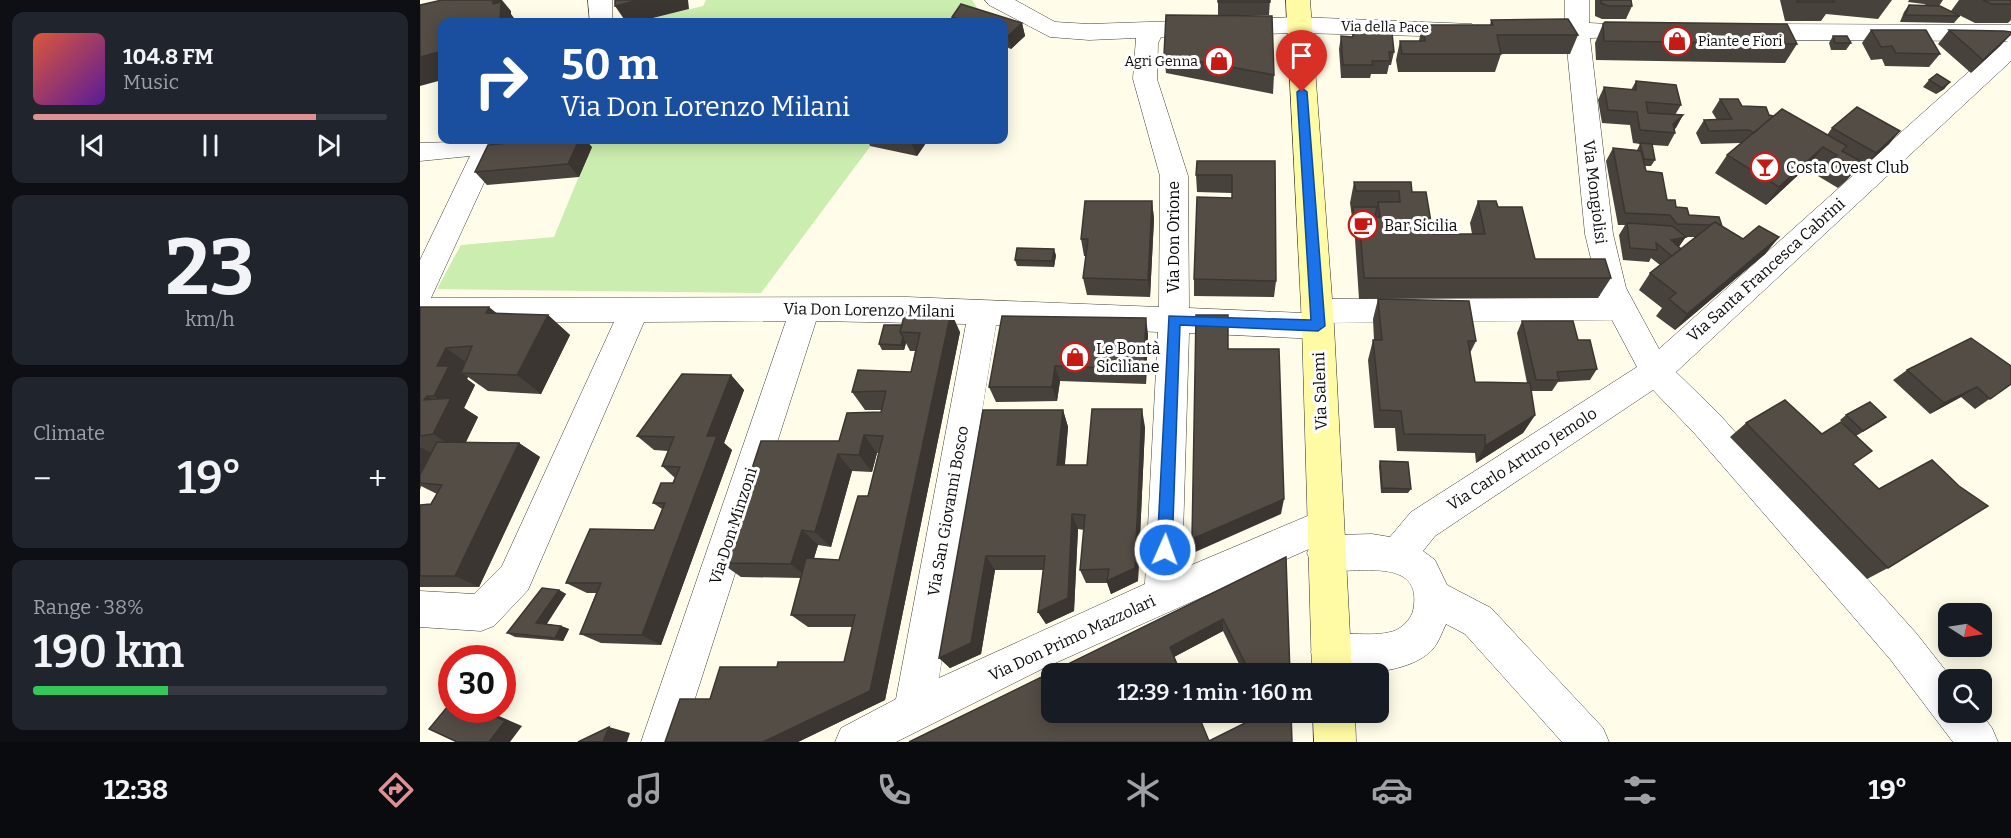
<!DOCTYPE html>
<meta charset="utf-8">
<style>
body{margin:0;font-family:Bitter,serif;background:#20242c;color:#f1f3f6;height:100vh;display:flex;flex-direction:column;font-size:22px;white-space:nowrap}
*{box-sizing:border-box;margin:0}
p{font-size:20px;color:#9ea1a6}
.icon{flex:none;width:33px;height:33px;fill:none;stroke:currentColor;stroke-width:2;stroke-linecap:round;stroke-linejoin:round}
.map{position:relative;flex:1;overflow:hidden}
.drawer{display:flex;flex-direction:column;gap:12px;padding:12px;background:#0d0f14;width:420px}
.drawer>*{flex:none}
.hud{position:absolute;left:18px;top:18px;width:570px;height:126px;border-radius:12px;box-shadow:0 3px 15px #0003;background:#1a4fa0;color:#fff;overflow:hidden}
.needle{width:39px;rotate:102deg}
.tools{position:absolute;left:1518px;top:603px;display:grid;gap:12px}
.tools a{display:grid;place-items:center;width:54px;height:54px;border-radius:12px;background:#171b24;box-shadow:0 3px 15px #0003;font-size:30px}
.speed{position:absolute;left:18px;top:645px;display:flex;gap:12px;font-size:30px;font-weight:700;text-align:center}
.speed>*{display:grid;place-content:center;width:78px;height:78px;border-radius:50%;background:#171b24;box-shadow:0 3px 15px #0003;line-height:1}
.speed .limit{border:9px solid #d22;background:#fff;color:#111}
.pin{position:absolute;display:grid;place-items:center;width:51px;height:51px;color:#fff;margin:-62px -26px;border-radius:50% 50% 50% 0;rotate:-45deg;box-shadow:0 0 6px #0007}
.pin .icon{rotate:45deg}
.me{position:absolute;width:66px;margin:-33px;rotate:2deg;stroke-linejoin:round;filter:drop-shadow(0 0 4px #0008)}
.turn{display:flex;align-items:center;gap:21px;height:126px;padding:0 24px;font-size:27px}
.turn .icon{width:78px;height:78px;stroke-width:2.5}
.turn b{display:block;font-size:42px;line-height:51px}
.big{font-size:45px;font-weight:600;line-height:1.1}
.drawer .tile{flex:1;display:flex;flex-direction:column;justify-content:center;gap:9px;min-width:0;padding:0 21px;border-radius:12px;background:#20242c}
.drawer .dial{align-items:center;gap:0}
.dial b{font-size:78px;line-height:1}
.song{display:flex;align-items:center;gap:18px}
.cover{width:72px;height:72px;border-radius:9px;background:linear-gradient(135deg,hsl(10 70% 55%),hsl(270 70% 35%))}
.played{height:6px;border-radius:3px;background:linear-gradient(90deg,#de9192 80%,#363941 80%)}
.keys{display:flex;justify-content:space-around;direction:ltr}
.heat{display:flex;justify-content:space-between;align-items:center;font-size:33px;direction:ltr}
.charge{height:9px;border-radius:4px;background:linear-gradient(90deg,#34c759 38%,#363941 0)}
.trip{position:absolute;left:621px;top:663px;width:348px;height:60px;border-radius:12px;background:#171b24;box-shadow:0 3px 15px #0003;font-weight:600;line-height:60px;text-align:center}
.menu{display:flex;height:96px;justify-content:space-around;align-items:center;background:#090b0e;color:#9ea1a6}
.menu .icon{width:42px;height:42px}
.menu .current{color:#de9192}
.menu b{font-size:27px;color:#f1f3f6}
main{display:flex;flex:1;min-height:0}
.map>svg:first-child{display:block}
</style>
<main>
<section class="drawer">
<div class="tile">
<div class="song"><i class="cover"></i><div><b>104.8 FM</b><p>Music</p></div></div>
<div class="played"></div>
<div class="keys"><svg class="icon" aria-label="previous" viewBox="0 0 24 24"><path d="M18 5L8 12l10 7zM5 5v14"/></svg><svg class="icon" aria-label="pause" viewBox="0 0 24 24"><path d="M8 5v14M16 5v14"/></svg><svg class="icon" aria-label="next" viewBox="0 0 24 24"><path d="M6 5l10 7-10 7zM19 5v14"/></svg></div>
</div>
<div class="tile dial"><b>23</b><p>km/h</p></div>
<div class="tile"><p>Climate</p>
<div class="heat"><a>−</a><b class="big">19°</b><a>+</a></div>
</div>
<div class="tile"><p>Range · 38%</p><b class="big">190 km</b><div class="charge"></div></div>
</section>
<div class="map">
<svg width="1591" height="742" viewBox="0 0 1591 742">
<rect width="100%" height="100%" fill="#fffce9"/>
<!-- green -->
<path fill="#cbedaf" d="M286,0h266l14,22h-349l66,-16z
M134,140h321l-114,153 -324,-4 24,-44 93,-8 37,-90z"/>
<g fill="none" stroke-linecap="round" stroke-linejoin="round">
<!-- minor casing -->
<g stroke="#3e3e3e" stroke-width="1">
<path id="minor" d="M168,0h24v22h-22z
M565,0h30l40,22 34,2 209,-7 174,7 4,5 -4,5 -8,3 -166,-4 -137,4 -3,6 -1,36 31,97 1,132 114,5 3,-11 11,-3 283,-3 -15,-62 -19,-196 -42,-3 -4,-5 4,-5 41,-2v-23h24v23l60,3 4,5 -4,5 -59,2 23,196 13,54 33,61 343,-307 7,-1 -261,-1 -8,-3 -4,-5 4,-5 8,-3 263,1v36l-335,311 43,42 197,219 37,47h-5v32h32l12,16 6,14h-45l-63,-83 -195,-225 -42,-44 -218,146 -12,15 12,9 12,25 44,23 112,120 6,14h-47l-97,-108 -19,-10c-4,8 -7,18 -13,25 -24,26 -86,29 -116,16l-6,-13 6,-13c24,-11 51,0 77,-8 8,-3 17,-12 19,-20 12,-57 -59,-36 -88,-41 -4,-1 -9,-3 -13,-5l-5,-12 2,-4 -267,120 -146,73h-61l6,-14 55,-29 70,-375 -150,-3 -135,421h-40l145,-421 -142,1 -116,268 -34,36 -13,5 -61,-4v-36l54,3 28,-28 112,-244h-194v-62l50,-104 -50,5v-18l98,-3 -4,7 -15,3 -68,148 476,-1 252,10 1,-131 -27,-97 3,-41 -47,2 -39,-3 -61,-32zM1192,320l25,47 -226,145 -21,25 -18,-3 -35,1 5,-10 -6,-12 -12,-4 -142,60 7,-236 129,6 11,-4 4,-9 -1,-3zM576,325l162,7 -13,252 -206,94z"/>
</g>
<!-- secondary casing -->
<g stroke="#2d2d2d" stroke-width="1">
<path id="secondary" d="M866,0h24l24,326 18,348h-40l-10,-348z
M893,712h42l1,30h-42z"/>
</g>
<!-- minor -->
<use href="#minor" fill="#fff" fill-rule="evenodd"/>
<!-- secondary -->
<use href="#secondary" fill="#fffba4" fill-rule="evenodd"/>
</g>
<!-- wall -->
<path fill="#48423c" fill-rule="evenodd" d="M798,0h52l-1,15h-51z
M1175,0h36l1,6 -6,13h-24l-7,-3z
M1360,0h112l-14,19 -52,-5 -5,7h-36z
M1489,0h34l-4,6 21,10 -6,7 -54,-1 4,-10 5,-7 19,1 -4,-2 -16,-2z
M1539,0h52v20l-3,3h-33l-24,-12z
M532,17l70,6 3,13 -14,13 -7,-3v-24h-51z
M1071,20l87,15 -8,19h-69l-6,18h-97l-2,-12 4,-19h19l3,-16h68z
M1183,24l194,20 -12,19 -189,-3 -1,-17z
M1451,30l69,24 -11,13 -44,-1 -3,-7 -11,1 -9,-17z
M1529,30l62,4 -11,12 -29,27 -33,-29z
M933,32l41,20 -3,13h-2l-2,9h-16l-1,4h-29l-2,-29 2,-13 11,1z
M1413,36l18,7 -5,7h-15l-2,-7z
M744,55l110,20 -1,19 -107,-21z
M1509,80l21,2 -6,7 -8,5 -13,-7z
M1216,81l45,24 -6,10h8l-9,15 1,3 -7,13 -16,-1 3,15 -4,6h-6l1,5 21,29 22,15 33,11 21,13 36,-2 -14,17 -90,76 -19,-14 6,-8 -23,-18 11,-17 10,-8 -9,-7 -2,4 -26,-2 -4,-25 6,-10h-7l-12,-64 7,-13 24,2 3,-6 -7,-1 -3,-18 -28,-2 -4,-23 6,-13 27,3zM1265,237h10l-14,12 -2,-2z
M1300,99l107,36 5,-7 68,3 -11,13 -24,22 -4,-2 -23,24 -20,-12 3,-4 -12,-7 -43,40 -51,-32 12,-18 14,-12 -40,1 -5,-11 8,-13h13l-5,-8z
M448,140h60l-11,16 -47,-10z
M172,147l-13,30 -92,8 -12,-13z
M855,161l1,120 -2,16 -80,-1v-17l38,-81v-5l-35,-1 -1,-17z
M934,182l58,10 21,42h39l-2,-11 8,-22 20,6 37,52 76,19 -13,20 -239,1 -4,-60 -5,-36z
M732,201l2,18 -4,78 -63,-2 -4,-17 3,-22h-2l-3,-17z
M636,255l-2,12 -37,-1 -2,-6z
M958,299l98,42 -6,12 5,29 52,1 -10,-50 5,-12 56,19 19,29 -7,11 -32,2 -6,9h-21l4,24 -12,18 -47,30 -1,-10 -78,-2 -2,-23h-21l-6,-68 5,-20h1l-1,-21z
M0,307l77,7 51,1 22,20 -29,59 -53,-3 -20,-14 -1,2 8,6 -11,23 14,9 -12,25 53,1 21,14 -61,130h-59v-82l11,-1 6,-10 -16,-8 -1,4z
M464,325l76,7 -75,368 -87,42h-133l45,-43 67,-32 67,-5 9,-35h-45l-17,-12 10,-37 -60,-1 -20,-14 118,-122 42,-29v-2h-16l-13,-18 59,-20 4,-21h-5l-4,-8 -2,7h-22l-3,-6zM457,453h2l-11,43 -29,64 -25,-2 4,-13 13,2 21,-76 20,1z
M728,334l-2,50 -86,-3 -3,20 -61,1 -7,-15z
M1487,370l104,14 -36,25 -14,-12 -31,17 -37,-34z
M311,375l13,15 -20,53 8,7 -71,195 -60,-2 -21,-9 16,-41h-9l-21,-10 88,-53 8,-21 -9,-6 20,-20 2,-5 -13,-12 6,-15 -14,-1 -17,-14z
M563,410h80l5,17 -3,38h22l58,-38 -7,154 -27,13 -4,-11h-21l-6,-13 4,-40 -6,-1 -4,82 -28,13 -8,-12 5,-42h-48l-14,84 -31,14 -11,-10z
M1426,415l33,7 -23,14 -3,29 35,103 -21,11 -137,-142 16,-14 76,11 29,-2 -11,-12z
M960,461l31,28 -3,4h-27l-2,-27z
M866,557l4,117h-46l-21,-43 -49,26 35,84 55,-27v-2h27l1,30h-383z
M139,590l7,4 -20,30 15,2 8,3 -6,12 -48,-4 -8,-4z"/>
<!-- shaded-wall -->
<path fill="#3b3631" d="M73,0h9l9,11v3l6,8h-17l-7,-18z
M219,0h49l1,9 -52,13h-11l-11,-16z
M602,23l3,13 -14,13 -3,-13z
M1591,34l-11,12 -29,27 12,-13z
M20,41h2v39l-22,6v-29z
M1530,82l-6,7 -8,5 6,-6z
M1263,115l-7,13 -6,5 3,-9z
M1480,131l-11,13 -24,22 11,-13z
M159,140h7l6,7 -13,30 -11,-13z
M490,140h18l-11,16z
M1403,147l-14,18 -43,40 13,-18z
M1442,162l-15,18 -9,8 16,-18z
M732,201l2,18 -4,78 -2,-17z
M1266,237l-9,12 -6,-9z
M1359,237l-14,17 -90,76 12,-16z
M634,249l2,6 -2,12 -2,-6z
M69,307l25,20 -28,-14z
M531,312l9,20 -75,368 -87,42h-35l107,-51z
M128,315l22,20 -29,59 -24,-19z
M726,318l2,16 -2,50 -2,-15z
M483,337l3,6 -2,7 -3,-5z
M26,348l27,19 -12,6 7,4 -1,2 8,6 -11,23 14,9 -17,35 -28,-18 -9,-34 3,-4 19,12 1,-3 -13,-9 3,-30z
M635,366l5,15 -3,20 -5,-14z
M311,375l13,15 -20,53 8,7 -71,195 -19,-10 65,-199z
M1557,387l-16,10 -31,17 14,-11z
M722,409l3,18 -7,154 -27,13 -4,-13z
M643,410l5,17 -5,55 -6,-17z
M1115,415l-12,18 -47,30 9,-17z
M444,435l13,18 -5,19 -13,-17z
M99,443l21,14 -61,130 -24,-11z
M0,447l13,7 -13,29z
M418,454l14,17 -21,76 -16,-15z
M864,499l-3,15 -88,39 -1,-14z
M652,514l6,15 -4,82 -28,13 -8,-12z
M382,530l16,15 -10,33 -17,-14z
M566,556l9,14 -14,84 -31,14 -11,-10z
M139,590l7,4 -21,33 -9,-4z
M803,619v12l-51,27 -2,-11z
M141,626l8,3 -6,12 -8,-3z
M842,667l-1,7h-13l1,-3z
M58,710h7l37,16 -12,16h-21z
M189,727l21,6 -3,9h-24z"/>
<!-- building -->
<path fill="#544d46" stroke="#3b3631" stroke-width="1.5" d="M22,0h51v4l8,-2 -1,20h-58v19h-2l-1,11 -19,5v-52z
M195,0h24l-24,6z
M798,0h52v2h-52z
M1181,0h30l1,6h-24l-7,-3z
M1377,0h36l1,2h-37z
M1563,0h28v4h-20z
M541,4l61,19 -14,13 -4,-2v-12h-35l-17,-5z
M1489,5l31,1 20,10 -55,-1z
M746,15l106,1 2,59 -110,-20z
M1148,19l10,16h-81l4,19h-99l-2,-13h25l-3,-16h71l-2,-5z
M1185,22l182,2 10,20 -193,-3 -1,-17z
M1451,30h55l14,24 -44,-1 -4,-7 -11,1z
M1529,30l55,1 7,1v2l-28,26z
M933,32l39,1 2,19h-5l1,9h-18l1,4h-30l-2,-29 12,1z
M1413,36h14l4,7h-16z
M1517,74l13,8 -8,6 -13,-8z
M1216,81l40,4 5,20 -35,-3 2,11 35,2 -10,9 2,9 -35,-3 -3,-18 -29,-2 -4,-23 32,3z
M1300,99h18l4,7 24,1 3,8 4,1 -19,17 -5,-3 -40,1 -5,-11 28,-1z
M1437,107l43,24 -24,22 -44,-25z
M1362,109l65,37 -5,5 20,11 -8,8 -21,-12 4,-3 -14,-8 -44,40 -52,-32z
M115,140h44l-11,24 -93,8 13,-27z
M1220,143l12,1 3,16 -11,-1z
M1193,148l28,3 5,20 16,2 5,27h8l1,7 11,1 2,7 30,2 3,9 -7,-4 -5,3 -33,-1 -7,-9 -45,-2z
M777,161h78l1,120 -82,-2 3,-82 35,1v-23h-36z
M934,182h57l1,10h14l7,42h52l-7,-33h18l2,6h24l13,52h70l6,19h-247l-5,-61h21l-2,-15h22l-1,-11h-43z
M665,201h67l-4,79 -65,-2 5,-39h-7z
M933,207h24l-2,10h-16l-3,16z
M1295,222l28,17 16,-13 20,11 -92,77 -18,-15 7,-6 -26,-20z
M1207,223l45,3 14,11 -15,3 10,9 -9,7 -16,-13 1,7 -27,-2z
M597,248l37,1 -2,12 -37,-1z
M958,299l91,2 7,40h-8l7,41 55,1 5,32 -50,31v-11l-81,-1 -3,-23 -21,-1 -7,-70h9z
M0,307h69l-3,6 62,2 -31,60 -56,-2 11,-27 -26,2 -9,18h12l-15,30h-7l-3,4 27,-2 -18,36 -13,2z
M485,312h46l-81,379 -107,51h-98l15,-43h30l10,-32h57l1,-5h66l11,-47h-64l15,-57 33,2 19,-64h10l15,-60 -19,-1 -5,20 -21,-1 -23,78 -13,-2 -11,34 -70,-1 40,-122h78l8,-28 34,-1 5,-21 -34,1 6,-22 53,2 9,-39 -20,-1z
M776,315h32v34h51l5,150 -92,40z
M582,316l144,2 -2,51 -89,-3 -3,21h-63z
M1102,321h51l5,19h12l7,29 -40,3 2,8h-23z
M464,325h18l-2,7 3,5 -2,8 -22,-1z
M1551,338l40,28v18l-21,15 -13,-12 -33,16 -37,-33z
M262,374l49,1 -24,61h10l-75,199 -62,-1 21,-51h-35l24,-54 64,1 11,-27h-12l8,-20h12l7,-16 -18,-1 12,-29 -37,-1z
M1365,400l37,34 19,-12 31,29 -19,13 26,25 53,-29 27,26 29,20 -100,62 -142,-145z
M1450,402l16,15 -23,14 -17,-16z
M672,409h50l-7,159 -28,13 2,-12 -29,1 5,-55 -13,-1 -4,84 -30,14 7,-56h-59l-15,87 -32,15 44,-248h80l-6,55h30z
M17,442l82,1 -64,133h-35v-71l11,-1 11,-19 -22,-2v-8z
M960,461l28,1 3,27 -29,-1z
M866,557l4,117h-27l-1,-7 -13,4 -26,-52 -53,28 11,27h-129v38h145l12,29 58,-29h24l1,30h-383z
M122,588l17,2 -23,33 25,3 -6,12 -48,-5z
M32,701v9h26l27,11 -16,21h-32l-28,-13z
M189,727l-6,15h-25z"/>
<!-- route -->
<path fill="#1a73e8" stroke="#114b97" stroke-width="1.5" d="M882,88l5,4 18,234 -7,5 -138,-6 -8,225 -2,5 -5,2 -6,-2 -2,-5 12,-234 142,4 -14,-228z"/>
<!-- icons -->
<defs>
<g id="shop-ring" transform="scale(1.5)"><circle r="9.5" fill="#fff" stroke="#c61a17" stroke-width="1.5"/><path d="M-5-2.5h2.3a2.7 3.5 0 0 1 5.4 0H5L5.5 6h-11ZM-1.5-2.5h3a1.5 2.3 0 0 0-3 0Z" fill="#c61a17"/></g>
<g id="bar-ring" transform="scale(1.5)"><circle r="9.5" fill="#fff" stroke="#c61a17" stroke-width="1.5"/><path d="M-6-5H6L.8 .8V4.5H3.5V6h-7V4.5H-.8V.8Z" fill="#c61a17"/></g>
<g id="cafe-ring" transform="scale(1.5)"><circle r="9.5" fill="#fff" stroke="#c61a17" stroke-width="1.5"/><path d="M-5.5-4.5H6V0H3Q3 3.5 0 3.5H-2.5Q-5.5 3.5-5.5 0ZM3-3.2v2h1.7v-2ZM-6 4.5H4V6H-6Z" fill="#c61a17"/></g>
</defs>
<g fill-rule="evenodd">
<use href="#shop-ring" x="1257" y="41"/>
<use href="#shop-ring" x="799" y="61"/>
<use href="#bar-ring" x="1345" y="167"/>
<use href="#cafe-ring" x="943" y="225"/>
<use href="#shop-ring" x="655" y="357"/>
</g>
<g text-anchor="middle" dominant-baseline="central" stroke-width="6" stroke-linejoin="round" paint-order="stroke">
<!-- far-street labels -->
<g font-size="14" fill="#0b0b0b" stroke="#fff">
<text transform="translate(965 27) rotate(1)">Via della Pace</text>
</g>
<!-- far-poi labels -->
<g font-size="14" fill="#0b0b0b" stroke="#fff" text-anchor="start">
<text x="1278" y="41">Piante e Fiori</text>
<text x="778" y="61" text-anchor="end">Agri Genna</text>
</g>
<!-- poi labels -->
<g font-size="16" fill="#0b0b0b" stroke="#fff" text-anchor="start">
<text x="1366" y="167">Costa Ovest Club</text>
<text x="964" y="225">Bar Sicilia</text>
<text x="676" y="348">Le Bontà<tspan x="676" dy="18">Siciliane</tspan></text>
</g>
<!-- street labels -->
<g font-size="16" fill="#0b0b0b" stroke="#fff">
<text transform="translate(1175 192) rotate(83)">Via Mongiolisi</text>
<text transform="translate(753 237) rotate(-90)">Via Don Orione</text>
<text transform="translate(1346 270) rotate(-42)">Via Santa Francesca Cabrini</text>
<text transform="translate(449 310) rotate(1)">Via Don Lorenzo Milani</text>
<text transform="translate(900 391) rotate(-92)">Via Salemi</text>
<text transform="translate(1102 459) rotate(-33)">Via Carlo Arturo Jemolo</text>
<text transform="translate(528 511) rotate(-80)">Via San Giovanni Bosco</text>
<text transform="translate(313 526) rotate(-72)">Via Don Minzoni</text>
<text transform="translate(652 638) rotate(-25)">Via Don Primo Mazzolari</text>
</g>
</g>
</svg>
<div class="tools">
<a><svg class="needle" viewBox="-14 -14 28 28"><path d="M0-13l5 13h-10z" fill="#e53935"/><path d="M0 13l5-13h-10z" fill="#9ea1a6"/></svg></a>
<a><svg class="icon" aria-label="search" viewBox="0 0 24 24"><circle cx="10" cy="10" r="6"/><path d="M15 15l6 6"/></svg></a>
</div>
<div class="speed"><div class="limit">30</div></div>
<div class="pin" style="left:882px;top:92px;background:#d93025"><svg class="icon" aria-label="arrive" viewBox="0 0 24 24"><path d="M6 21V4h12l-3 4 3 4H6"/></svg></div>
<svg class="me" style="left:745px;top:550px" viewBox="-20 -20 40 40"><circle r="17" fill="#1a73e8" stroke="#fff" stroke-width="3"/><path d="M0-11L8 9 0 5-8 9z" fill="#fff"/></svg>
<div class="trip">12:39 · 1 min · 160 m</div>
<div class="hud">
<div class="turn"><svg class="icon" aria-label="right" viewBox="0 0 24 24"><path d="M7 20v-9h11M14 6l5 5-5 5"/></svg><div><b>50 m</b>Via Don Lorenzo Milani</div></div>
</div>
</div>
</main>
<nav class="menu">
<b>12:38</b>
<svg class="icon current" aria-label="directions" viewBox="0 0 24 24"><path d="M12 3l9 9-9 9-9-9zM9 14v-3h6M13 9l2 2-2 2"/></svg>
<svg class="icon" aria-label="music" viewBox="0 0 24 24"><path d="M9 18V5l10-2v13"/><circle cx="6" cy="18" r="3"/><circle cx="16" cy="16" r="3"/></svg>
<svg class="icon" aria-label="phone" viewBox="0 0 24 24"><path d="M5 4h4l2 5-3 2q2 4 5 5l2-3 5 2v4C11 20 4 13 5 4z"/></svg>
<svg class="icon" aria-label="climate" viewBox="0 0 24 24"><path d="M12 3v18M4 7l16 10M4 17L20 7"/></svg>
<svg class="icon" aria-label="car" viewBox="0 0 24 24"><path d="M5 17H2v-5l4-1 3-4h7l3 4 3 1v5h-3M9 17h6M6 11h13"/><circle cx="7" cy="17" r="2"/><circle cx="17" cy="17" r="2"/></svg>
<svg class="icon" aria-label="filters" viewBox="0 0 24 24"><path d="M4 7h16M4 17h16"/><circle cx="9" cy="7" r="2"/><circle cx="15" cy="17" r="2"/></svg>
<b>19°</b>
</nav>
